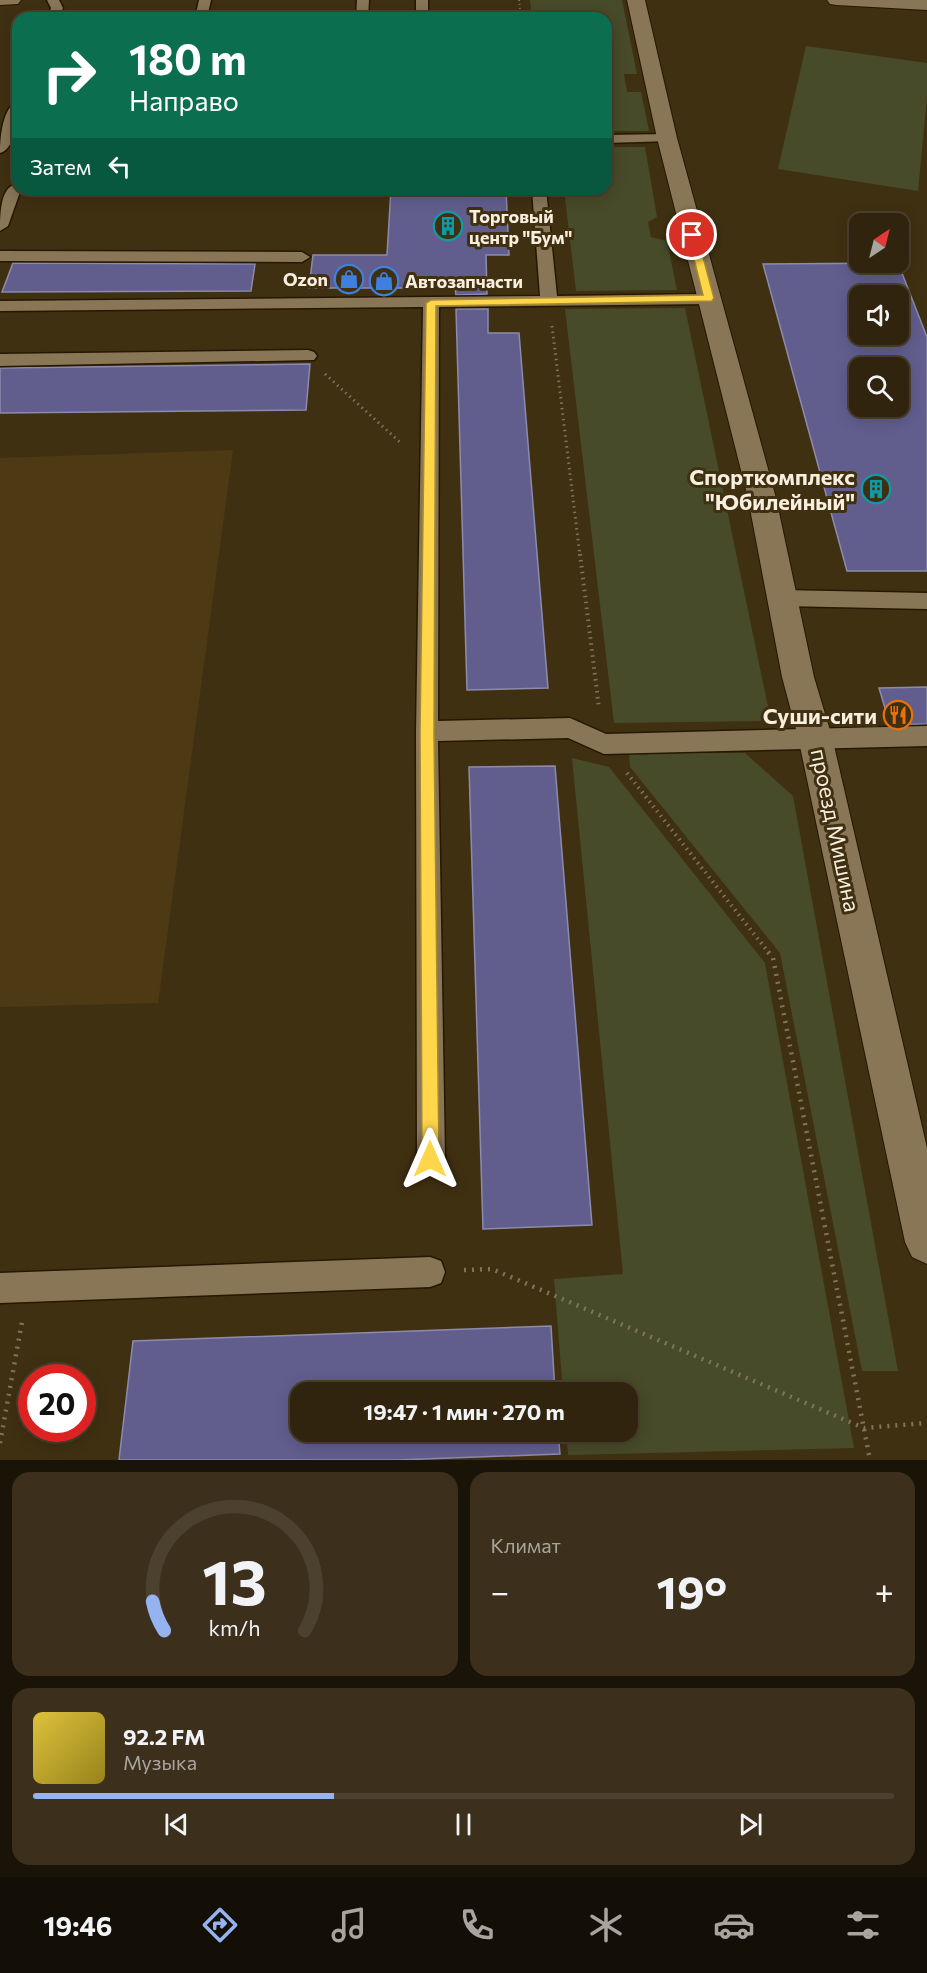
<!DOCTYPE html>
<html lang="ru">
<meta charset="utf-8">
<style>
body{margin:0;font-family:Commissioner,sans-serif;background:#3c301c;color:#f1f3f6;height:100vh;display:flex;flex-direction:column;font-size:22px;white-space:nowrap}
*{box-sizing:border-box;margin:0}
p{font-size:20px;color:#a8a49e}
.icon{flex:none;width:33px;height:33px;fill:none;stroke:currentColor;stroke-width:2;stroke-linecap:round;stroke-linejoin:round}
.map{position:relative;height:1460px;overflow:hidden}
.sheet{display:flex;flex-direction:column;gap:12px;padding:12px;background:#1a1408;flex:1}
.sheet>*{flex:none}
.banner{position:absolute;left:12px;top:12px;width:600px;height:183px;border-radius:18px;box-shadow:0 3px 15px #0003,0 0 0 2px #4b412e;background:#0b6e4f;color:#fff;overflow:hidden}
.needle{width:39px;rotate:35deg}
.buttons{position:absolute;left:849px;top:213px;display:grid;gap:12px}
.buttons a{display:grid;place-items:center;width:60px;height:60px;border-radius:12px;background:#30240e;box-shadow:0 3px 15px #0003,0 0 0 2px #4b412e;font-size:30px}
.speed{position:absolute;left:18px;top:1364px;display:flex;gap:12px;font-size:30px;font-weight:700;text-align:center}
.speed>*{display:grid;place-content:center;width:78px;height:78px;border-radius:50%;background:#30240e;box-shadow:0 3px 15px #0003,0 0 0 2px #4b412e;line-height:1}
.speed .limit{border:9px solid #d22;background:#fff;color:#111}
.pin{position:absolute;display:grid;place-items:center;width:51px;height:51px;color:#fff;margin:-26px;border:3px solid #fff;border-radius:50%;box-shadow:0 2px 6px #0007}
.me{position:absolute;width:66px;margin:-33px;rotate:0deg;stroke-linejoin:round;filter:drop-shadow(0 0 4px #0008)}
.turn{display:flex;align-items:center;gap:21px;height:126px;padding:0 18px;font-size:27px}
.turn .icon{width:78px;height:78px;stroke-width:2.5}
.turn b{display:block;font-size:42px;line-height:51px}
.then{display:flex;align-items:center;height:57px;padding:0 18px;background:#0003;gap:12px;font-size:22px}
.big{font-size:45px;font-weight:700;line-height:1.1}
.sheet .card{flex:1;display:flex;flex-direction:column;justify-content:center;gap:9px;min-width:0;padding:0 21px;border-radius:18px;background:#3c301c}
.sheet .dial{align-items:center;gap:0}
.dial svg{height:156px;overflow:visible;fill:none;stroke:#4b412e;stroke-width:7;stroke-linecap:round;text-anchor:middle}
.dial text{fill:#f1f3f6;stroke:none}
.song{display:flex;align-items:center;gap:18px}
.cover{width:72px;height:72px;border-radius:9px;background:linear-gradient(135deg,hsl(50 70% 55%),hsl(50 70% 35%))}
.played{height:6px;border-radius:3px;background:linear-gradient(90deg,#95b2f1 35%,#4b412e 35%)}
.keys{display:flex;justify-content:space-around;direction:ltr}
.heat{display:flex;justify-content:space-between;align-items:center;font-size:33px;direction:ltr}
.sheet .tiles{flex:1;display:grid;gap:12px;grid-template-columns:1fr 1fr}
.card:last-child{grid-column:span 2}
.trip{position:absolute;left:290px;top:1382px;width:348px;height:60px;border-radius:18px;background:#30240e;box-shadow:0 3px 15px #0003,0 0 0 2px #4b412e;font-weight:700;line-height:60px;text-align:center}
.dock{display:flex;height:96px;justify-content:space-around;align-items:center;background:#130e06;color:#a8a49e}
.dock .icon{width:42px;height:42px}
.dock .active{color:#95b2f1}
.dock b{font-size:27px;color:#f1f3f6}
.map>svg:first-child{display:block}
</style>
<div class="map">
<svg width="927" height="1460" viewBox="0 0 927 1460">
<rect width="100%" height="100%" fill="#403012"/>
<!-- built -->
<path fill="#4d3914" d="M233,450l-75,553 -158,4v-549z"/>
<!-- green -->
<path fill="#474b29" d="M530,0h92l15,74h-13l3,18h14l8,39h-43v-113h-74z
M806,46l121,17v34l-9,94 -140,-22z
M606,147h39l12,70 -9,5 3,15 16,4 10,49 -101,1 -12,-102h42z
M685,308l86,413 -157,2 -49,-414z
M629,753h116l48,43 105,575h-36l-82,-418 -150,-186z
M572,758l37,9 156,196 89,485 -286,7 -2,-24h61v-39h-64l-9,-113 69,-5z"/>
<!-- building -->
<path fill="#615e8e" stroke="#8c8bad" stroke-width="1.5" fill-rule="evenodd" d="M391,189h115l3,66h-23l1,39 -31,1 -1,-7h-146l4,-33h74z
M13,263l242,1 -4,27 -249,1z
M898,263l29,74v234h-80l-84,-307zM860,296h38v38h-38zM860,368h38v38h-38z
M456,309h32v24h31l29,355 -81,2z
M310,364l-4,46 -306,3v-45z
M927,687v37l-37,1 -11,-37z
M555,766l37,459 -109,4 -14,-462z
M551,1326l4,66h-255v39h258l2,23 -162,6h-279l14,-119z"/>
<g fill="none" stroke-linecap="round" stroke-linejoin="round">
<!-- lane casing -->
<g stroke="#261700" stroke-width="3">
<path id="lane" d="M47,0h12l4,8 -4,10h-12l4,-10z
M199,0h12l-4,18h-12z
M357,0h12l-1,18h-12z
M416,0h12v18h-12z
M18,102c0,13 -2,47 -18,51 0,-13 2,-47 18,-51z
M667,134l7,4 -2,3 -66,2v-8z
M14,185l7,4 -13,37 -8,5c0,-14 0,-42 14,-46z
M532,189h14l11,107 152,-2 6,1 2,4 -2,4 -6,1 -270,3 -1,414 132,-3 36,16 321,-8v20l-323,8 -36,-16 -130,3 7,418 -4,10 -10,4 -10,-4 -4,-10 -1,-428 7,-424 -423,4v-10l540,-5z
M0,251l302,1 8,5 -8,5 -302,-1z
M308,350l6,2 3,4 -3,4 -314,6v-12z
M782,590l145,3v16l-145,-3 -7,-2 -3,-6 3,-6z
M430,1257l11,4 4,11 -4,11 -11,4 -430,16v-30z"/>
</g>
<!-- street casing -->
<g stroke="#261700" stroke-width="2">
<path id="street" d="M0,0h21l-3,4 -18,1z"/>
</g>
<!-- secondary casing -->
<g stroke="#261700" stroke-width="2">
<path id="secondary" d="M627,0h18l32,138 99,360 38,179 18,60 95,411v116l-15,-7 -7,-15 -107,-505 -16,-60 -34,-179 -91,-360z
M827,0h100v10l-91,-5 -6,-1z"/>
</g>
<!-- path-far3 -->
<path stroke="#817359" stroke-width="2" stroke-dasharray="1 3" stroke-linecap="butt" d="M519,0l2,18"/>
<!-- path-far2 -->
<path stroke="#817359" stroke-width="3" stroke-dasharray="1.5 4" stroke-linecap="butt" d="M552,326l28,230
M325,374l77,70"/>
<!-- path-far1 -->
<path stroke="#817359" stroke-width="4" stroke-dasharray="1.5 4.5" stroke-linecap="butt" d="M580,554l19,154
M627,773l142,180"/>
<!-- path -->
<path stroke="#817359" stroke-width="4.5" stroke-dasharray="2 6" stroke-linecap="butt" d="M768,952l5,6 97,502
M464,1270l28,-1 372,159 63,-5
M0,1443l22,-121"/>
<!-- lane -->
<use href="#lane" fill="#887657" fill-rule="evenodd"/>
<!-- street -->
<use href="#street" fill="#887657" fill-rule="evenodd"/>
<!-- secondary -->
<use href="#secondary" fill="#887657" fill-rule="evenodd"/>
</g>
<!-- route -->
<path fill="#ffd54a" stroke="#a68a30" stroke-width="1.5" d="M692,232l5,3 17,63 -2,3 -276,5 -2,425 5,428 -2,6 -7,3 -6,-3 -2,-6 -2,-428 6,-428 5,-3 272,-5 -15,-60z"/>
<!-- icons -->
<defs>
<g id="building-ring" transform="scale(1.5)"><circle r="9.5" fill="#403012" stroke="#0f9aa8" stroke-width="1.5"/><path d="M-4-6H4V6H1V3H-1V6H-4ZM-2.5-4.3h1.7v1.8h-1.7ZM.8-4.3h1.7v1.8H.8ZM-2.5-1h1.7V.8h-1.7ZM.8-1h1.7V.8H.8Z" fill="#0f9aa8"/></g>
<g id="shop-ring" transform="scale(1.5)"><circle r="9.5" fill="#403012" stroke="#3f7fe0" stroke-width="1.5"/><path d="M-5-2.5h2.3a2.7 3.5 0 0 1 5.4 0H5L5.5 6h-11ZM-1.5-2.5h3a1.5 2.3 0 0 0-3 0Z" fill="#3f7fe0"/></g>
<g id="restaurant-ring" transform="scale(1.5)"><circle r="9.5" fill="#403012" stroke="#e8710a" stroke-width="1.5"/><path d="M-5-6h1v4h1v-4h1v4h1v-4h1v5L-1.5 .5V6h-2V.5L-5-1ZM5-6V6H3V1.5H1.5Q1.5-4 5-6Z" fill="#e8710a"/></g>
</defs>
<g fill-rule="evenodd">
<use href="#building-ring" x="448" y="226"/>
<use href="#shop-ring" x="349" y="279"/>
<use href="#shop-ring" x="384" y="281"/>
<use href="#building-ring" x="876" y="489"/>
<use href="#restaurant-ring" x="898" y="715"/>
</g>
<g text-anchor="middle" dominant-baseline="central" stroke-width="6" stroke-linejoin="round" paint-order="stroke">
<!-- far-poi labels -->
<g font-size="18" font-weight="bold" fill="#f9efde" stroke="#403012" text-anchor="start">
<text x="469" y="216">Торговый<tspan x="469" dy="21">центр "Бум"</tspan></text>
<text x="328" y="279" text-anchor="end">Ozon</text>
<text x="405" y="281">Автозапчасти</text>
</g>
<!-- poi labels -->
<g font-size="22" font-weight="bold" fill="#f9efde" stroke="#403012" text-anchor="end">
<text x="855" y="476">Спорткомплекс<tspan x="855" dy="25">"Юбилейный"</tspan></text>
<text x="877" y="715">Суши-сити</text>
</g>
<!-- street labels -->
<g font-size="22" fill="#f9efde" stroke="#403012">
<text transform="translate(836 830) rotate(78)">проезд Мишина</text>
</g>
</g>
</svg>
<div class="buttons">
<a><svg class="needle" viewBox="-14 -14 28 28"><path d="M0-13l5 13h-10z" fill="#e53935"/><path d="M0 13l5-13h-10z" fill="#a8a49e"/></svg></a>
<a><svg class="icon" aria-label="sound" viewBox="0 0 24 24"><path d="M4 9h4l5-4v14l-5-4H4zM17 9q2 3 0 6"/></svg></a>
<a><svg class="icon" aria-label="search" viewBox="0 0 24 24"><circle cx="10" cy="10" r="6"/><path d="M15 15l6 6"/></svg></a>
</div>
<div class="speed"><div class="limit">20</div></div>
<div class="pin" style="left:692px;top:235px;background:#d93025"><svg class="icon" aria-label="arrive" viewBox="0 0 24 24"><path d="M6 21V4h12l-3 4 3 4H6"/></svg></div>
<svg class="me" style="left:430px;top:1159px" viewBox="-20 -20 40 40"><path d="M0-17L14 15 0 8-14 15z" fill="#ffd54a" stroke="#fff" stroke-width="4"/></svg>
<div class="trip">19:47 · 1 мин · 270 m</div>
<div class="banner">
<div class="turn"><svg class="icon" aria-label="right" viewBox="0 0 24 24"><path d="M7 20v-9h11M14 6l5 5-5 5"/></svg><div><b>180 m</b>Направо</div></div>
<div class="then">Затем<svg class="icon" aria-label="left" viewBox="0 0 24 24"><path d="M17 20v-9H6M10 6l-5 5 5 5"/></svg></div>
</div>
</div>
<section class="sheet">
<div class="tiles">
<div class="card dial"><svg viewBox="0 0 100 80">
<path d="M14 69A42 42 0 1 1 86 69"/>
<path d="M14 69A42 42 0 0 1 8 54" stroke="#95b2f1"/>
<text x="50" y="56" font-size="32" font-weight="700">13</text>
<text x="50" y="72" font-size="11">km/h</text>
</svg></div>
<div class="card"><p>Климат</p>
<div class="heat"><a>−</a><b class="big">19°</b><a>+</a></div>
</div>
<div class="card">
<div class="song"><i class="cover"></i><div><b>92.2 FM</b><p>Музыка</p></div></div>
<div class="played"></div>
<div class="keys"><svg class="icon" aria-label="previous" viewBox="0 0 24 24"><path d="M18 5L8 12l10 7zM5 5v14"/></svg><svg class="icon" aria-label="pause" viewBox="0 0 24 24"><path d="M8 5v14M16 5v14"/></svg><svg class="icon" aria-label="next" viewBox="0 0 24 24"><path d="M6 5l10 7-10 7zM19 5v14"/></svg></div>
</div>
</div>
</section>
<nav class="dock">
<b>19:46</b>
<svg class="icon active" aria-label="directions" viewBox="0 0 24 24"><path d="M12 3l9 9-9 9-9-9zM9 14v-3h6M13 9l2 2-2 2"/></svg>
<svg class="icon" aria-label="music" viewBox="0 0 24 24"><path d="M9 18V5l10-2v13"/><circle cx="6" cy="18" r="3"/><circle cx="16" cy="16" r="3"/></svg>
<svg class="icon" aria-label="phone" viewBox="0 0 24 24"><path d="M5 4h4l2 5-3 2q2 4 5 5l2-3 5 2v4C11 20 4 13 5 4z"/></svg>
<svg class="icon" aria-label="climate" viewBox="0 0 24 24"><path d="M12 3v18M4 7l16 10M4 17L20 7"/></svg>
<svg class="icon" aria-label="car" viewBox="0 0 24 24"><path d="M5 17H2v-5l4-1 3-4h7l3 4 3 1v5h-3M9 17h6M6 11h13"/><circle cx="7" cy="17" r="2"/><circle cx="17" cy="17" r="2"/></svg>
<svg class="icon" aria-label="filters" viewBox="0 0 24 24"><path d="M4 7h16M4 17h16"/><circle cx="9" cy="7" r="2"/><circle cx="15" cy="17" r="2"/></svg>
</nav>
